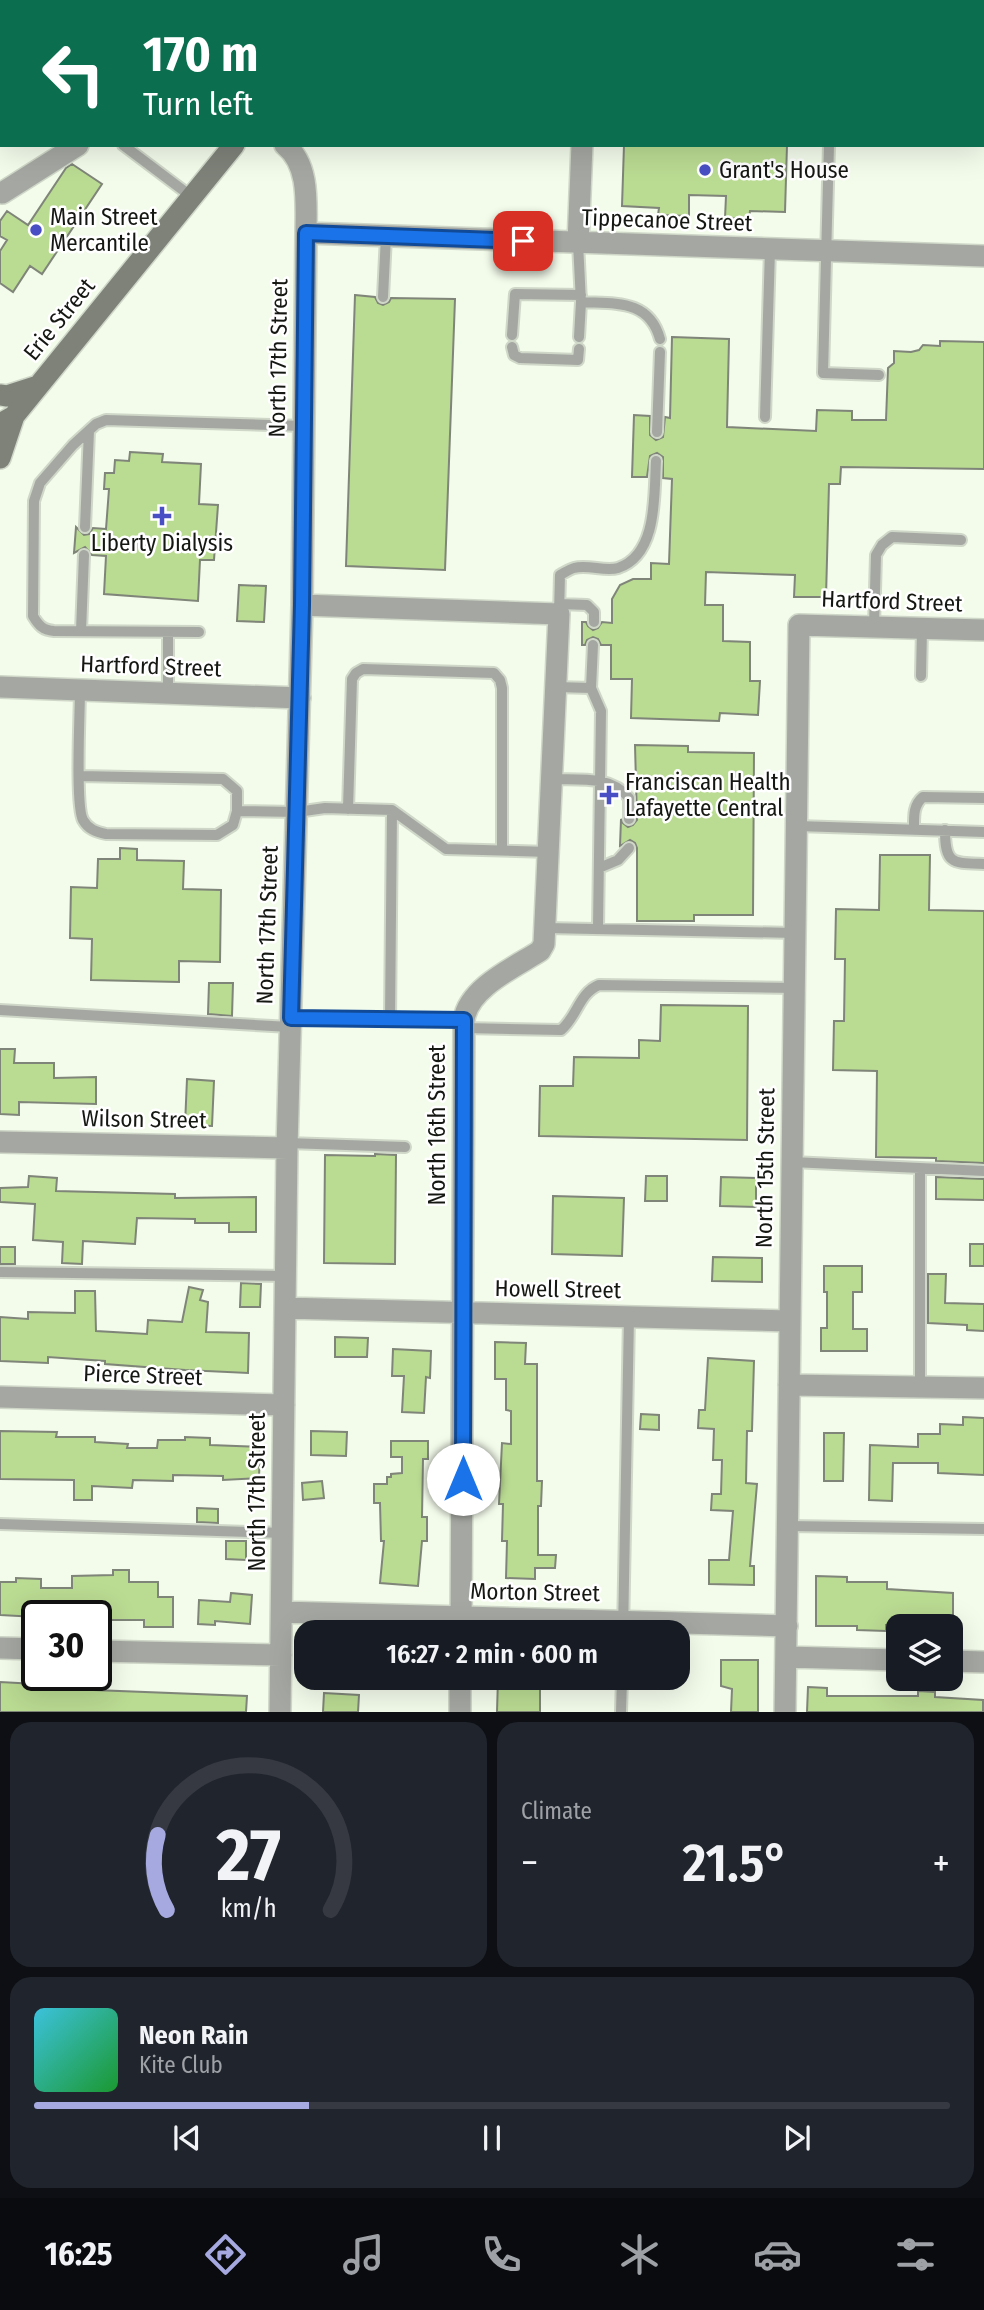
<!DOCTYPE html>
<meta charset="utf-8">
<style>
body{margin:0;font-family:"Fira Sans Condensed",sans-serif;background:#20242c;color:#f1f3f6;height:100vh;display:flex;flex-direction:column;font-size:26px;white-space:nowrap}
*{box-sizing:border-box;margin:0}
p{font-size:23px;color:#9ea1a6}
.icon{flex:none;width:38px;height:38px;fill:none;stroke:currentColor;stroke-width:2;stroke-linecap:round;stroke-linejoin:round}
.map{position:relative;height:1712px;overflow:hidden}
.details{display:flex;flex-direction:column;gap:10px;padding:10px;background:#0d0f14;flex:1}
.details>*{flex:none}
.banner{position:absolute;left:0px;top:0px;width:985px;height:147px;box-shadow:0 7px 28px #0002;background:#0b6e4f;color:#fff;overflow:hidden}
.controls{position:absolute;left:886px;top:1614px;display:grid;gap:14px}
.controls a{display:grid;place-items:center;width:77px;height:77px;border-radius:14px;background:#171b24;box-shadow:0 7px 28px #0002;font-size:35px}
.speed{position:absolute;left:21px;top:1600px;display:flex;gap:14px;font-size:35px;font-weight:700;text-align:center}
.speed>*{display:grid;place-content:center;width:91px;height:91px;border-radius:50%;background:#171b24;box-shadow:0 7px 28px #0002;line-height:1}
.speed .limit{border:4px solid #111;border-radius:10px;background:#fff;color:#111}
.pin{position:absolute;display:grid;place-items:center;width:60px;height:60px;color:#fff;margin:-30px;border-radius:14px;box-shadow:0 4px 10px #0006}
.me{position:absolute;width:77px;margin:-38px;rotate:0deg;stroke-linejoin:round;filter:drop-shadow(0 0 5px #0008)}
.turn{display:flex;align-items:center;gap:24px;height:147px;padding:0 28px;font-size:32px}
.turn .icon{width:91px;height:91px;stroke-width:2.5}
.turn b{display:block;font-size:49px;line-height:60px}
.big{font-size:52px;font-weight:600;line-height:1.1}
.details .card{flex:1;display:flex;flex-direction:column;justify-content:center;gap:10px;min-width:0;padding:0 24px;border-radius:21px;background:#20242c}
.details .dial{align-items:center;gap:0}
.dial svg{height:182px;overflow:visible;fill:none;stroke:#363941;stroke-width:7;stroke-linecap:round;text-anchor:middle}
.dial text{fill:#f1f3f6;stroke:none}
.song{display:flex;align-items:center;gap:21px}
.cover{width:84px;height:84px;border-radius:10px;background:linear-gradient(135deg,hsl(190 70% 55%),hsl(130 70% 35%))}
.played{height:7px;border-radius:4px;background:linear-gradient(90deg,#a5a9e0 30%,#363941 30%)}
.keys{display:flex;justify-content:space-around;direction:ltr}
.heat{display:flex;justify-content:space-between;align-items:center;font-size:38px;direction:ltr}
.details .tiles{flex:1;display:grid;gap:10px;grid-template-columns:1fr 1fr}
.card:last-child{grid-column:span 2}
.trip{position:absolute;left:294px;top:1620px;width:396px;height:70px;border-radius:21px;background:#171b24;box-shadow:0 7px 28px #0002;font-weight:600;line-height:70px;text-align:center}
.tab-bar{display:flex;height:112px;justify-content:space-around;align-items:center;background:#090b0e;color:#9ea1a6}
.tab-bar .icon{width:49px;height:49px}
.tab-bar .on{color:#a5a9e0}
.tab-bar b{font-size:32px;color:#f1f3f6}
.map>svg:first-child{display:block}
</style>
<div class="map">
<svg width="984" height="1712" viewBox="0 0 984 1712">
<rect width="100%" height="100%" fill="#f3fbeb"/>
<!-- building -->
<path fill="#badb92" stroke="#7f8578" stroke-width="2" d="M624,145h163l-2,67 -35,-1 -1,8 -24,-1 1,-22 -37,-1v21l-31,-1 1,-7 -37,-2z
M72,164l30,20 -60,90 -12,-8 -17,26 -13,-9v-32l7,-11 -7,-4v-15l7,-10 21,14 38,-57z
M355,295l20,2 3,6 5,2 6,-3 2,-4 64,1 -10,271 -99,-4z
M672,337l57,2 -2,88 89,4 1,-21 35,1v9h34l2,-52 6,-5v-12l17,1 8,-2 4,-5 17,1v-5l44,1v127l-143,-2 -1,17h-11l-3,113h-32l1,-22 -89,-3 -1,33h18v36l27,1v39h10l-2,34 -38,-2 -1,8 -88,-3 1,-39h-21v-34h-10l-3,-6 -5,-2 -6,3 -2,5h-3v-23h4l2,4 5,4 5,-2 4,-6 10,1v-24l8,-14 13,-6h18v-16l18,1 3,-85 -9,-1v-21l-6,-4 -7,3 -3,21h-15l2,-62 16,1v19l6,5 7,-3 2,-20 5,1z
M130,452l33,2 -1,8 39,2 -2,40 19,1 -4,55h-14l-2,41 -94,-7 2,-38 -14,-1 -7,-8 -11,6 2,-26 8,8 5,-1 4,-6 13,1 3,-40h-5l1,-16h9l1,-13 14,1z
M239,585l27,1 -2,36 -27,-1z
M635,745l53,1v6l66,1 -1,162h-59v6h-57v-73l-2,-5 -5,-3 -10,6 1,-27 2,4 5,4 5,-2 4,-5z
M120,848l17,1v11l47,1 -1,28 38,1 -1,72 -41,-1v21l-88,-2 1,-41 -22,-1 1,-51 26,1 1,-29h22z
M880,855h50l-1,55 55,1v252l-48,-2v-3l-60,-1 1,-86 -44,-1 1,-49h10l1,-62h-10l1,-50 43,1z
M209,983h24l-1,33 -24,-2z
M661,1005l87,1 -1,134 -208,-4 1,-50h33l1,-29 65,1v-18l21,1z
M0,1049h15l-1,14h40v15l42,-1v27l-77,-2v13l-19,-1z
M187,1079l27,2 -2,45 -27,-1z
M375,1154l21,1 -1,109 -71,-1 1,-108 50,1z
M29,1176l28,2 -1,13 119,3v4l81,-1v35h-27v-9h-34v-4l-58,-1 -2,26 -52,-3 -1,23 -20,-1 1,-21 -30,-2 2,-36 -35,-2v-14l28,-1z
M646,1176h21v25h-22z
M721,1177l35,1v29l-36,-1z
M936,1177l48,2v21l-48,-1z
M553,1196l71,2 -2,58 -70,-2z
M970,1244h14v22h-14z
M0,1247h15v17h-15z
M713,1257l49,1v24l-50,-1z
M824,1266h38v26h-9v37h14v22h-46v-23h6v-36h-3z
M928,1274h18l-1,29 39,1v27l-17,-1v-5l-39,-2z
M241,1283l20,1 -1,23h-20z
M189,1287l14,3 -3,10 8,2 -2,30 43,1 -1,40 -63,-3 -80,-6v-3l-57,-4v6l-48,-2v-44l28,2v-7l47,1v-22h20l1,40 51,3 1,-14 34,2z
M335,1337l33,1 -1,19h-32z
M495,1342l31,1 -1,21h12v117h5l-1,25h-3v49h18l-1,13h-20v11l-29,-1 1,-37h-5l1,-37h-4l3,-61 9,1v-33l-5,-1v-31h-11z
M393,1349l38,2 -1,27 -4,-1 -2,36 -22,-1 2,-36h-12z
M708,1358l46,3 -2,70h-5l-1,52 11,1 -7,82h4v19l-45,-1v-24h20l4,-49 -22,-1 1,-16h9l1,-34h-9l1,-31 -16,-1 1,-18h6z
M641,1414l18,1v15l-19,-1z
M963,1417l21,1v57l-46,-2v-10h-45l-1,38 -23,-1 1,-55 48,2v-13h22v-10l23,1z
M0,1431l57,1 -1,5h39v5l33,2 -1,4h30l1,-8h27v-3l25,1v7l50,2 -1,31 -36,2v-4l-50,-1v6l-40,-1 -1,8 -40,-2v14h-18v-20l-74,-1z
M311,1431l36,1 -1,24 -35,-1z
M824,1433h20l-1,48h-19z
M391,1441h37v18h-5l-1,58h5v24h-5l-4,45 -38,-3 4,-42h-3l-1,-38h-6v-19h13v-7h4v-3l11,-1v-16h-11z
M322,1481l2,17 -21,2 -1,-17z
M197,1508l21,1v14l-21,-1z
M226,1541h20v19l-20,-1z
M113,1570h16v12h29v15h15v30h-29v-7h-47v-9h-57l-1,4 -2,2 -37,-2v-33h16v-4l25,1v9h31v-12l41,-1z
M816,1576l31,1v5h40v7l66,4v33l-67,-1v6l-29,-1v-4h-41z
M231,1593l21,2 -2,29 -35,-3v4l-17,-1 1,-24 31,2z
M721,1660h37v52h-27l1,-23 -11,-3z
M498,1678h42v34h-43z
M0,1682l36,2 7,1v2l31,1v-4h20v6l153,6 -1,16h-246z
M808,1687l19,1v8h91v-5l17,1v5l48,3v12h-176z
M324,1693l35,2 -1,17h-35z"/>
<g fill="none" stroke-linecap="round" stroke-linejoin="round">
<!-- lane casing -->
<g stroke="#cfd7c8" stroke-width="14">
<path id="lane" d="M846,2v-2
M123,145l69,52
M829,145l-6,228 56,2
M578,243l3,59c34,2 68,-3 79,37
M383,297l3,-61
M512,335l3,-41 66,1
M579,337l2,-35
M512,347l2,8 6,3 58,2 1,-11
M765,417l5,-168
M657,432l3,-80
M85,527l4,-96
M559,604l28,1 7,7v10
M559,614l1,-39c4,-2 10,-6 14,-7 14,-4 31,4 44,0 40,-13 36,-74 38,-107
M874,626l2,-71 6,-10 10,-8 69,3
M81,631l3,-76
M199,632l-145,-1c-11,-1 -15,-5 -21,-15l1,-115 6,-18 33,-38 23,-21 10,-4 198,6
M593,645l-2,43 10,23 -3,217
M921,676l1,-48
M556,687l35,1
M168,693v-61
M80,776l143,3 14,12v20l-4,14 -16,10 -111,-1c-10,-2 -18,-5 -23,-14 -8,-15 -3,-107 -3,-130
M552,779c26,1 59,-4 77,19v21
M348,809l4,-130 4,-6 7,-4 131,4 6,7 2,8v162
M237,811l60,1 28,-4 67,2 54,39 103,3
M797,826l187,6
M914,829c0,-12 -1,-24 9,-32l61,1
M945,830c0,35 8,33 39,34
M599,868l19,-8 11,-12
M546,928l249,5
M0,1010l290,17
M291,1018l173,2
M390,1020l2,-210
M464,1028l97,2c16,-13 18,-37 38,-45l196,3
M287,1143l118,4
M792,1162l192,9
M920,1168v218
M0,1272l285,4
M0,1524l283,9
M788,1526l196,3
M623,1633l6,-316
M621,1712l1,-34"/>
</g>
<!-- street casing -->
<g stroke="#cfd7c8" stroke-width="24">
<path id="street" d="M220,2l1,-2
M585,2v-2
M2,193l76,-48
M306,233l678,23
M578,243l4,-98
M302,605l257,9 -15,330 -4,7c-25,16 -72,37 -76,69l-3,613
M0,687l300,11
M0,1142l287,6
M285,1308l504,13
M789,1385l195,3
M0,1397l284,8
M282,1612l505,14
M0,1648l37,1
M96,1651l185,4
M787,1657l111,3
M950,1661l34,1
M280,1712l7,-564 15,-543 4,-372c0,-29 4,-68 -21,-88
M460,1712v-34
M785,1712l14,-1087 185,5"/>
</g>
<!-- secondary casing -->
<g stroke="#cfd7c8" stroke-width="24">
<path id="secondary" d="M327,2l1,-2
M363,2l2,-2
M0,395l7,1 31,-10
M0,424l14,-8 220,-271
M0,458l14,-42"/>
</g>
<!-- lane -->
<use href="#lane" stroke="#a5a8a2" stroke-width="10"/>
<!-- street -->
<use href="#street" stroke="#a5a8a2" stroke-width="21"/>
<!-- secondary -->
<use href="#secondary" stroke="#7e8279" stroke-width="21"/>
</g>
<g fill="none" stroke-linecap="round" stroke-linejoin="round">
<!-- route casing -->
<g stroke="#114b97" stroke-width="18">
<path id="route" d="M463,1479l1,-459 -173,-2 11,-413 4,-372 217,8"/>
</g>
<!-- route -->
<use href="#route" stroke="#1a73e8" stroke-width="12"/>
</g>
<!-- markers -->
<g fill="#494ec4" stroke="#fff" stroke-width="2.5">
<circle cx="705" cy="170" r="7"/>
<circle cx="36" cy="230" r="7"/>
<path d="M158.5 505.5h7v7h7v7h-7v7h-7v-7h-7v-7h7z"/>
<path d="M605.5 784.5h7v7h7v7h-7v7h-7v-7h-7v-7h7z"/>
</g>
<g text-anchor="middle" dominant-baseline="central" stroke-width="5" stroke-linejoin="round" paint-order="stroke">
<!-- poi labels -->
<g font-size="23" fill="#151712" stroke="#fff" text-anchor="start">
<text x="719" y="170">Grant's House</text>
<text x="50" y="217">Main Street<tspan x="50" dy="26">Mercantile</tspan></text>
<text x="162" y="543" text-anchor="middle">Liberty Dialysis</text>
<text x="625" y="782">Franciscan Health<tspan x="625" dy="26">Lafayette Central</tspan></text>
</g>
<!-- street labels -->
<g font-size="23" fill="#151712" stroke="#fff">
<text transform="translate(667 220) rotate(2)">Tippecanoe Street</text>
<text transform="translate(59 319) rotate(-51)">Erie Street</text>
<text transform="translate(278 358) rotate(-89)">North 17th Street</text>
<text transform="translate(892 601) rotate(2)">Hartford Street</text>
<text transform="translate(151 666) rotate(2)">Hartford Street</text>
<text transform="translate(267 925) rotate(-88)">North 17th Street</text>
<text transform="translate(144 1119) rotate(1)">Wilson Street</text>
<text transform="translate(437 1125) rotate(-90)">North 16th Street</text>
<text transform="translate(765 1168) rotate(-89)">North 15th Street</text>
<text transform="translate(558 1289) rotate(1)">Howell Street</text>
<text transform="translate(143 1375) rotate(2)">Pierce Street</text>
<text transform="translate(257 1492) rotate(-90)">North 17th Street</text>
<text transform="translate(535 1592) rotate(1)">Morton Street</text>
</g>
</g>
</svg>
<div class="controls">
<a><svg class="icon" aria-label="layers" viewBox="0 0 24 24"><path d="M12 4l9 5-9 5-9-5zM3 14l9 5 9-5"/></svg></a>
</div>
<div class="speed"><div class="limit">30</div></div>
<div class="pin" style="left:523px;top:241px;background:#d93025"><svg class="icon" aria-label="arrive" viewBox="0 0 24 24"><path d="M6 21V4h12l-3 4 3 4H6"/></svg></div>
<svg class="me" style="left:463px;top:1479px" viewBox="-20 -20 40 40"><circle r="19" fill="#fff"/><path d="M0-13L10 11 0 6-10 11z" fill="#1a73e8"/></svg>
<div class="trip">16:27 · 2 min · 600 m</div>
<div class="banner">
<div class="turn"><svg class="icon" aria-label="left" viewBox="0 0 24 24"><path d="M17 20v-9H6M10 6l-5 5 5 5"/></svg><div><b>170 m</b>Turn left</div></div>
</div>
</div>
<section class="details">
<div class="tiles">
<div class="card dial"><svg viewBox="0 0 100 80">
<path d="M14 69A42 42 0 1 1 86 69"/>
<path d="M14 69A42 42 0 0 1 10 36" stroke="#a5a9e0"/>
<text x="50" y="56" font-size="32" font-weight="700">27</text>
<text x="50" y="72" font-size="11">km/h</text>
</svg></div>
<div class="card"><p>Climate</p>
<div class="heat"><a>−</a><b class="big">21.5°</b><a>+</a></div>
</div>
<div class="card">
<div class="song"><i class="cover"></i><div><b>Neon Rain</b><p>Kite Club</p></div></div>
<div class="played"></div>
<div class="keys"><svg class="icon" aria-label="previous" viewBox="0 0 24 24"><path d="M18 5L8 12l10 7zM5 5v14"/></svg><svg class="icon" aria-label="pause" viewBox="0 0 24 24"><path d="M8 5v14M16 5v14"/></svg><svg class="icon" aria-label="next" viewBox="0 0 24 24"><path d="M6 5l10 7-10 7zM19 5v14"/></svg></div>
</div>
</div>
</section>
<nav class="tab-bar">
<b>16:25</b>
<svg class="icon on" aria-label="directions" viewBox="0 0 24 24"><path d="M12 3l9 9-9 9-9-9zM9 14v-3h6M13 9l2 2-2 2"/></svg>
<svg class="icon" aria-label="music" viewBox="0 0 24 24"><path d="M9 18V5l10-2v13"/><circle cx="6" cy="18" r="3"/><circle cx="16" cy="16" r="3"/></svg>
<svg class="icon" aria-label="phone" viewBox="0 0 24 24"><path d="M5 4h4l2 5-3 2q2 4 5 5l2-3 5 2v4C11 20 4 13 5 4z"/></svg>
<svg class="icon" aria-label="climate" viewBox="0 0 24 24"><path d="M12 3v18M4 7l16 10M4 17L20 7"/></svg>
<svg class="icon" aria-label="car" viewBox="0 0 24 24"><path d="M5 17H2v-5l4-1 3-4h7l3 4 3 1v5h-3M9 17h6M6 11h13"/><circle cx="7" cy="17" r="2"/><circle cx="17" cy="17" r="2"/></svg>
<svg class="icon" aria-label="filters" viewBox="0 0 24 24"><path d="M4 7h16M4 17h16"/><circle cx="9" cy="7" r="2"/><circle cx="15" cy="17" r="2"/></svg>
</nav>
